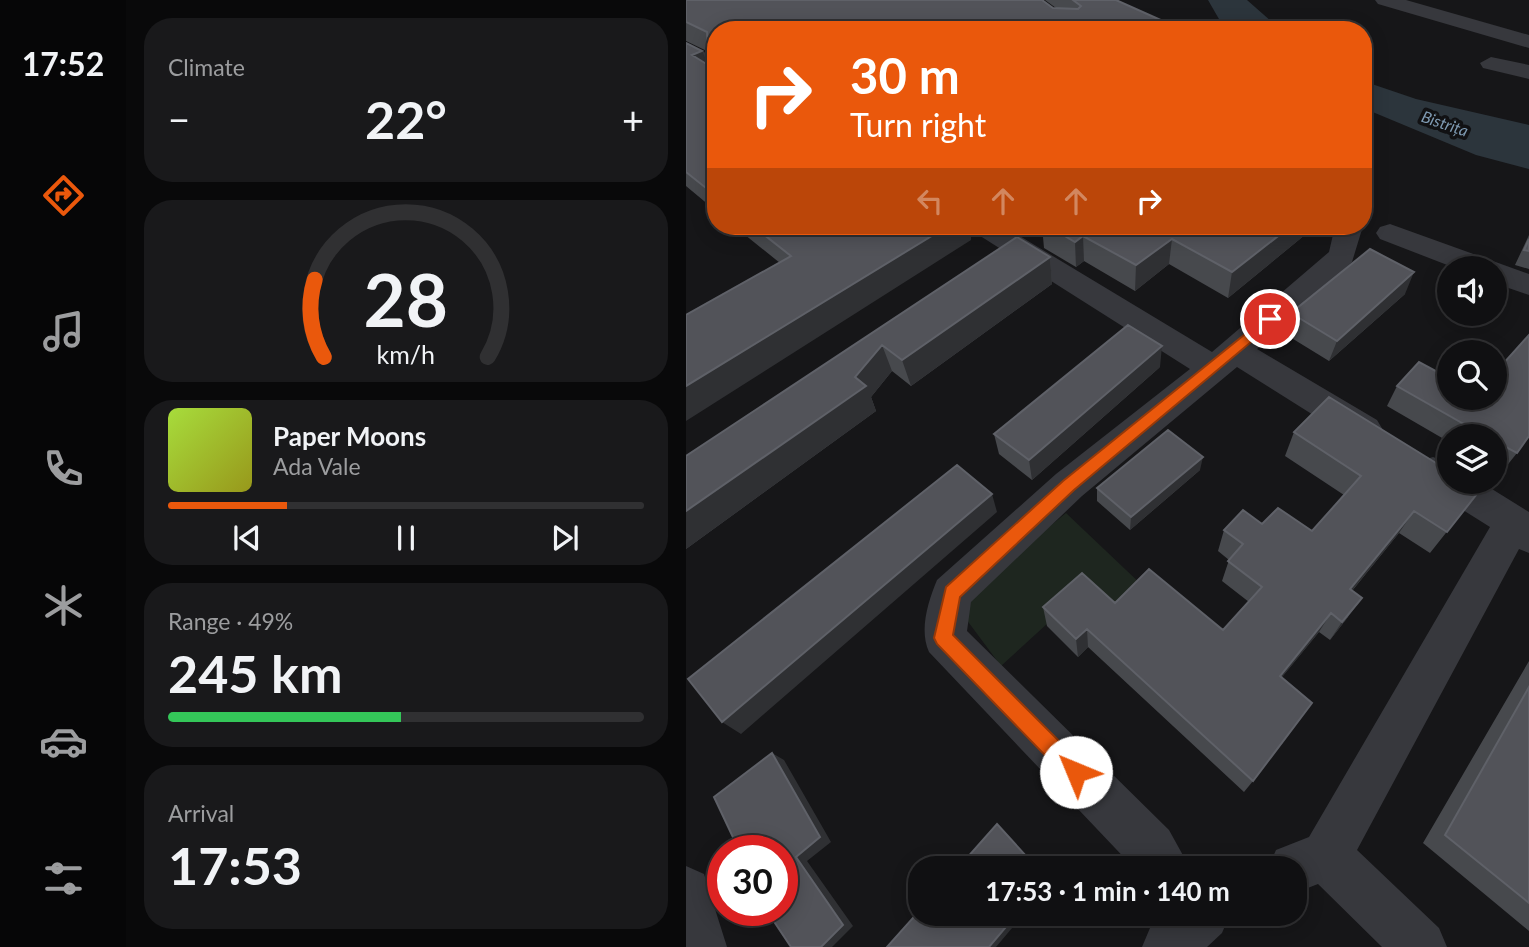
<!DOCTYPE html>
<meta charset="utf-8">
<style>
body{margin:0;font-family:Lato,sans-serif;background:#19191b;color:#f1f3f6;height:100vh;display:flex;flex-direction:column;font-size:26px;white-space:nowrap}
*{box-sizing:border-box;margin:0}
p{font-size:23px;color:#9c9d9f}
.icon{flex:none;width:38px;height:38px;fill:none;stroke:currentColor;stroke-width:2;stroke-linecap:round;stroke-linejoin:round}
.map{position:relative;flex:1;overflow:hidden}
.details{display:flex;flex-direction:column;gap:18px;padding:18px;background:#09090a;width:560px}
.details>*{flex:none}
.banner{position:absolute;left:21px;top:21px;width:665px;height:214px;border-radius:28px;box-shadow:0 4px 18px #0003,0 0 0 2px #303032;background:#ea580c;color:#fff;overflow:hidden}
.tools{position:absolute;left:751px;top:256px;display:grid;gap:14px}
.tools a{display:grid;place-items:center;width:70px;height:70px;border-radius:50%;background:#101012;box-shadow:0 4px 18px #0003,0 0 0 2px #303032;font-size:35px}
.speed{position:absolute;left:21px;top:835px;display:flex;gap:14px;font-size:35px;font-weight:700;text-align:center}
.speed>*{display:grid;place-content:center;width:91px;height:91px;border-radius:50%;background:#101012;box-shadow:0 4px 18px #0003,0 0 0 2px #303032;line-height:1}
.speed .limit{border:10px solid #d22;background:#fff;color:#111}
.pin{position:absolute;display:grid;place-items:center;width:60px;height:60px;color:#fff;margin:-30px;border:4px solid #fff;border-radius:50%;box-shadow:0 2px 7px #0007}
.me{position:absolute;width:77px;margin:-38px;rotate:315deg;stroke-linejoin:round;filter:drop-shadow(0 0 5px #0008)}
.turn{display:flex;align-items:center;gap:24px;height:147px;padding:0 28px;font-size:32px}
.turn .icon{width:91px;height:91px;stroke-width:2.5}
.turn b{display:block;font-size:49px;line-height:60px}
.lanes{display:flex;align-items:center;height:66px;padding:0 28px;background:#0003;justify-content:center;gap:35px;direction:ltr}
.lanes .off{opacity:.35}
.big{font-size:52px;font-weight:700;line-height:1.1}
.details .tile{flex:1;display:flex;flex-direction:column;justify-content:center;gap:10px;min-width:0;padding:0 24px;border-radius:28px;background:#19191b}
.details .dial{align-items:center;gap:0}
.dial svg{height:182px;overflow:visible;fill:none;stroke:#303032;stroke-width:7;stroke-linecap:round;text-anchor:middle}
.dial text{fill:#f1f3f6;stroke:none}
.song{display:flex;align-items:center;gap:21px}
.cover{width:84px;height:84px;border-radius:10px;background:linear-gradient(135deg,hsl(80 70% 55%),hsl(60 70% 35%))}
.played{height:7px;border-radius:4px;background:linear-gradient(90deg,#ea580c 25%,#303032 25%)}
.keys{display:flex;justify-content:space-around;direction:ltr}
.heat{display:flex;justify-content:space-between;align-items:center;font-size:38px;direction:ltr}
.charge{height:10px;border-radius:5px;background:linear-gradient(90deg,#34c759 49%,#303032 0)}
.trip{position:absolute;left:222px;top:856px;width:399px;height:70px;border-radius:28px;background:#101012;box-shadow:0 4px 18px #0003,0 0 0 2px #303032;font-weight:700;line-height:70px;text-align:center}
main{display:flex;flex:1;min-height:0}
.menu{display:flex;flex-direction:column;width:126px;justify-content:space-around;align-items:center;background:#060607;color:#9c9d9f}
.menu .icon{width:49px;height:49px}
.menu .active{color:#ea580c}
.menu b{font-size:32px;color:#f1f3f6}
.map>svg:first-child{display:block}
</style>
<main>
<nav class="menu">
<b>17:52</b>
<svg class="icon active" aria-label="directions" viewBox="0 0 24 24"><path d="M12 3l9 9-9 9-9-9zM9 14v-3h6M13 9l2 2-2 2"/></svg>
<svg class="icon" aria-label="music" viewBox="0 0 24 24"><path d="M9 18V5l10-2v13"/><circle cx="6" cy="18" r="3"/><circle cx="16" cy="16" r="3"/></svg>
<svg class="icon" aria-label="phone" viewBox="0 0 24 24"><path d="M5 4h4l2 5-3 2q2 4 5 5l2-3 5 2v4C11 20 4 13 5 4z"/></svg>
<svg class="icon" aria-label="climate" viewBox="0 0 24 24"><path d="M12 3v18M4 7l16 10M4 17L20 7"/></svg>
<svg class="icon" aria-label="car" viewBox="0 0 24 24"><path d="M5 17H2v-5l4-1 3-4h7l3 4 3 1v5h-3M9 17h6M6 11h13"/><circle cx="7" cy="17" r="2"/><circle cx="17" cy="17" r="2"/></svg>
<svg class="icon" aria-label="filters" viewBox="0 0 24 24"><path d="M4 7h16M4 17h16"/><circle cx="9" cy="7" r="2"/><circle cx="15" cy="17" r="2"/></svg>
</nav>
<section class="details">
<div class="tile"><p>Climate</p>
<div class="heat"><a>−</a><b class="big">22°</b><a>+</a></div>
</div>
<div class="tile dial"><svg viewBox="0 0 100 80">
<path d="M14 69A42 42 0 1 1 86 69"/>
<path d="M14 69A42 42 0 0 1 10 35" stroke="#ea580c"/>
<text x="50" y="56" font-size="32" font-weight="700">28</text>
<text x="50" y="72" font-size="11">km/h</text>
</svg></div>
<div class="tile">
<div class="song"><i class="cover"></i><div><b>Paper Moons</b><p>Ada Vale</p></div></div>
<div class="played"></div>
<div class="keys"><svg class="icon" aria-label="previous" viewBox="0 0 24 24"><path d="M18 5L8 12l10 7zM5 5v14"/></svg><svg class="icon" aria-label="pause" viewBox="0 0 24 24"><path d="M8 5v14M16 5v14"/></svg><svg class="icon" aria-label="next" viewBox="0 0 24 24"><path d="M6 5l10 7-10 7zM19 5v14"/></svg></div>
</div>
<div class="tile"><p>Range · 49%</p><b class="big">245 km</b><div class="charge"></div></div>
<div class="tile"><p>Arrival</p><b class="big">17:53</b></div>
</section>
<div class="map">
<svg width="843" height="947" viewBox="0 0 843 947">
<rect width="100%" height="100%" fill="#161618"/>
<!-- green -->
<path fill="#1e261f" d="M380,513l79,75 -31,31 -31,-28 -82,75 -35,-47 9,-31z"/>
<!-- water -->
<path fill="#2c353c" d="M522,0h39l34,30h-44l-14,-4z
M677,81l53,18 113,26v44l-53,-14 -113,-47z"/>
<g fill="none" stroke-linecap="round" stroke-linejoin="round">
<!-- minor -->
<path fill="#37383d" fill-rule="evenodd" d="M689,0h31l123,35v13l-151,-44z
M0,43l30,15v16l-30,-16z
M805,57l38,8v14l-46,-11 -3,-5z
M704,224l139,50v21l-35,-12v-15h-39l-75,-29 -4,-6 4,-6z
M284,226h33l209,126 117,-100 6,-26h28l-11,36 -95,87 120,71 6,10 -6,10 -12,4 -12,-4 -116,-73 -155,129 -111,106 -4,29 202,199 21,38h-56l-205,-216c-10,-22 -1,-50 8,-72l119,-106 134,-105 -216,-137z
M747,457l16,6v18h30l50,31v41l-10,-4 -162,301 82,78 8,19h-65l-64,-63 -23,9v-25h-27l8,-18 33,-13 181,-310 -70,-44 -5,-11 5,-11z
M0,866l18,8 23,73h-41z
M479,914h65l-8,19 -15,14h-65l8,-19z"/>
</g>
<!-- wall -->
<path fill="#47494d" d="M0,0l370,8 -11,-8h71l67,30h-467v36l-7,-14 -23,-11z
M0,43l23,23 7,4v141l-30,-25z
M48,226h235l2,14 -191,23z
M356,226h266l-2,8 -78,64 -59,-34 -34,27 -51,-30 -8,6 -32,-19z
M843,235v34l-14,-4z
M331,237l33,20 2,27 -141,102 -19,-15 -21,26 5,14 -190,138v-93z
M719,294l-76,67 -44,-27 6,-21z
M474,367l-128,113 -33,-26 -5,-20z
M711,386l52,11h45l23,56 -16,20 -7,-4v-33h-45v6l-62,-36z
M608,432l186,58 -50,63 -31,-20 -47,58 -4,26 -18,23 -11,-8 -38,46 -28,103 -9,11 -156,-145 -10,10 -31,-31 -4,-19 72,-4 108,27 26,-28 -27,-21 7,-21 -11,-9 6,-21 38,-6 50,7 32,-36 -59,-39z
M514,470l-70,60 -33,-29v-13z
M843,661v270l-106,-88z"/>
<!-- shaded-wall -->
<path fill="#2f3033" d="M313,21l1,9h-22z
M30,46v20l-8,-17z
M16,51l11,24 -21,-20z
M262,226h21l2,14 -285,181v-35z
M605,226h17l-2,8 -78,64 4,-26z
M397,236l1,25 -8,6 -1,-25z
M486,239l-3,25 -34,27 1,-26z
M364,257l2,27 -141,102 -9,-26z
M728,272l-9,22 -76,67 8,-20z
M196,345l10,26 -21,26 5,14 -190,138v-38z
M476,346l-2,21 -128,113 -3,-20z
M517,457l-3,13 -70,60 1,-13z
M306,494l5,18 -256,222 -19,-12z
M728,511l-15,22 -62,76 13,-20z
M676,598l-14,19 -18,23 12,-18z
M645,613l-12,19 -49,60 10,-16z
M401,629l1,18 -10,10 -2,-18z
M86,753l12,7 47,82 -24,19 46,65 -21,21h-11l-25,-90z
M331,914h7l-28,33h-7z"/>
<!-- building -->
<path fill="#525359" stroke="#5f6168" stroke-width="2" d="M0,0h356l11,8 25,1 3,-3 -8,-6h43l67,30h-166l-18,-9 -21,9h-262v16l-8,3 -1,-17 -21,-10z
M0,43l16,8 -10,4 24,15v126l-30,-24z
M67,226h195l-262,160v-71l105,-59z
M362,226h243l-59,46 -60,-33 -36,26 -53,-29 -8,6z
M331,237l33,20 -148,103 -20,-15 -27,32 11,9 -180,125v-55z
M843,239v12l-5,-1z
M684,249l44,23 -77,69 -46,-28z
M442,325l34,21 -133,114 -35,-26z
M843,335v101l-12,17 -23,-12v-5h-9l-88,-50 22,-24 30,16v19h45v-23z
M643,397l120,74v10h17l14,9 -33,42 -33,-21 -64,78 12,9 -20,24 -11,-9 -51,63 32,27 -59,78 -166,-152 -11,10 -33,-32 39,-34 33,30 34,-34 74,61 39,-43 -34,-26 15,-17 -19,-14 19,-20 19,14 16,-16 34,23 49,-55 -67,-44z
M482,430l35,27 -72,60 -34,-29z
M271,465l35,29 -270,228 -34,-43z
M843,687v216l-84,-68z
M86,753l48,84 -24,20 47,68 -22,22h-30l-18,-27 -5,-10h14v-60h-43l-25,-53z
M311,824l40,44h-79z
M234,910v4h97l-28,33h-102z"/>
<!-- route -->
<path fill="#ea580c" stroke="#983908" stroke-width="2" d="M584,314l7,5 -2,3 -201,168 -114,107 -7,38 130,130 3,7 -3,7 -7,3 -8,-3 -131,-135 -3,-6 12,-51 117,-106z"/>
<g text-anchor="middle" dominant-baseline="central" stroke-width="7" stroke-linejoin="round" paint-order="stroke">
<!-- far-water labels -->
<g font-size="16" font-style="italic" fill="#7f9bb3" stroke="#111113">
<text transform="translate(759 123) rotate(19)">Bistrița</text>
</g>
</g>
</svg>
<div class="tools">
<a><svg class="icon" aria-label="sound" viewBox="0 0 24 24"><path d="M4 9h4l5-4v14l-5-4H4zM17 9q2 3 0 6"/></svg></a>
<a><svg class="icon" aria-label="search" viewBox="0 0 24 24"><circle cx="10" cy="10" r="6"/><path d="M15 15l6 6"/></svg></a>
<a><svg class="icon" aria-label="layers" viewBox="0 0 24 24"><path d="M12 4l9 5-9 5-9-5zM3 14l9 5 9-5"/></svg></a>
</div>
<div class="speed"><div class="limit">30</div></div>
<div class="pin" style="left:584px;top:319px;background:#d93025"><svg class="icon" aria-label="arrive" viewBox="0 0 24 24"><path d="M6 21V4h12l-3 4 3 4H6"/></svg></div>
<svg class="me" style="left:390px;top:772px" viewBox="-20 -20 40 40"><circle r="19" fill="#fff"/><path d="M0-13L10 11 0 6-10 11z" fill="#ea580c"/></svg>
<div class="trip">17:53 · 1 min · 140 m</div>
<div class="banner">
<div class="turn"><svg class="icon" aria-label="right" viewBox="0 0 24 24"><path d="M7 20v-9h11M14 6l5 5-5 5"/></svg><div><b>30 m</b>Turn right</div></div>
<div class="lanes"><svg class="icon off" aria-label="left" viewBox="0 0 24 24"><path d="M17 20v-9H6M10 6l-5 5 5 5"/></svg><svg class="icon off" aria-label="ahead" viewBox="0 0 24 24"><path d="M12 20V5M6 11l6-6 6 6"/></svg><svg class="icon off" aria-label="ahead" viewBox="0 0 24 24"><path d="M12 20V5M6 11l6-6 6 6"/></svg><svg class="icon" aria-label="right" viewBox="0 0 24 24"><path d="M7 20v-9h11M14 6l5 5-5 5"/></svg></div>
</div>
</div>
</main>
